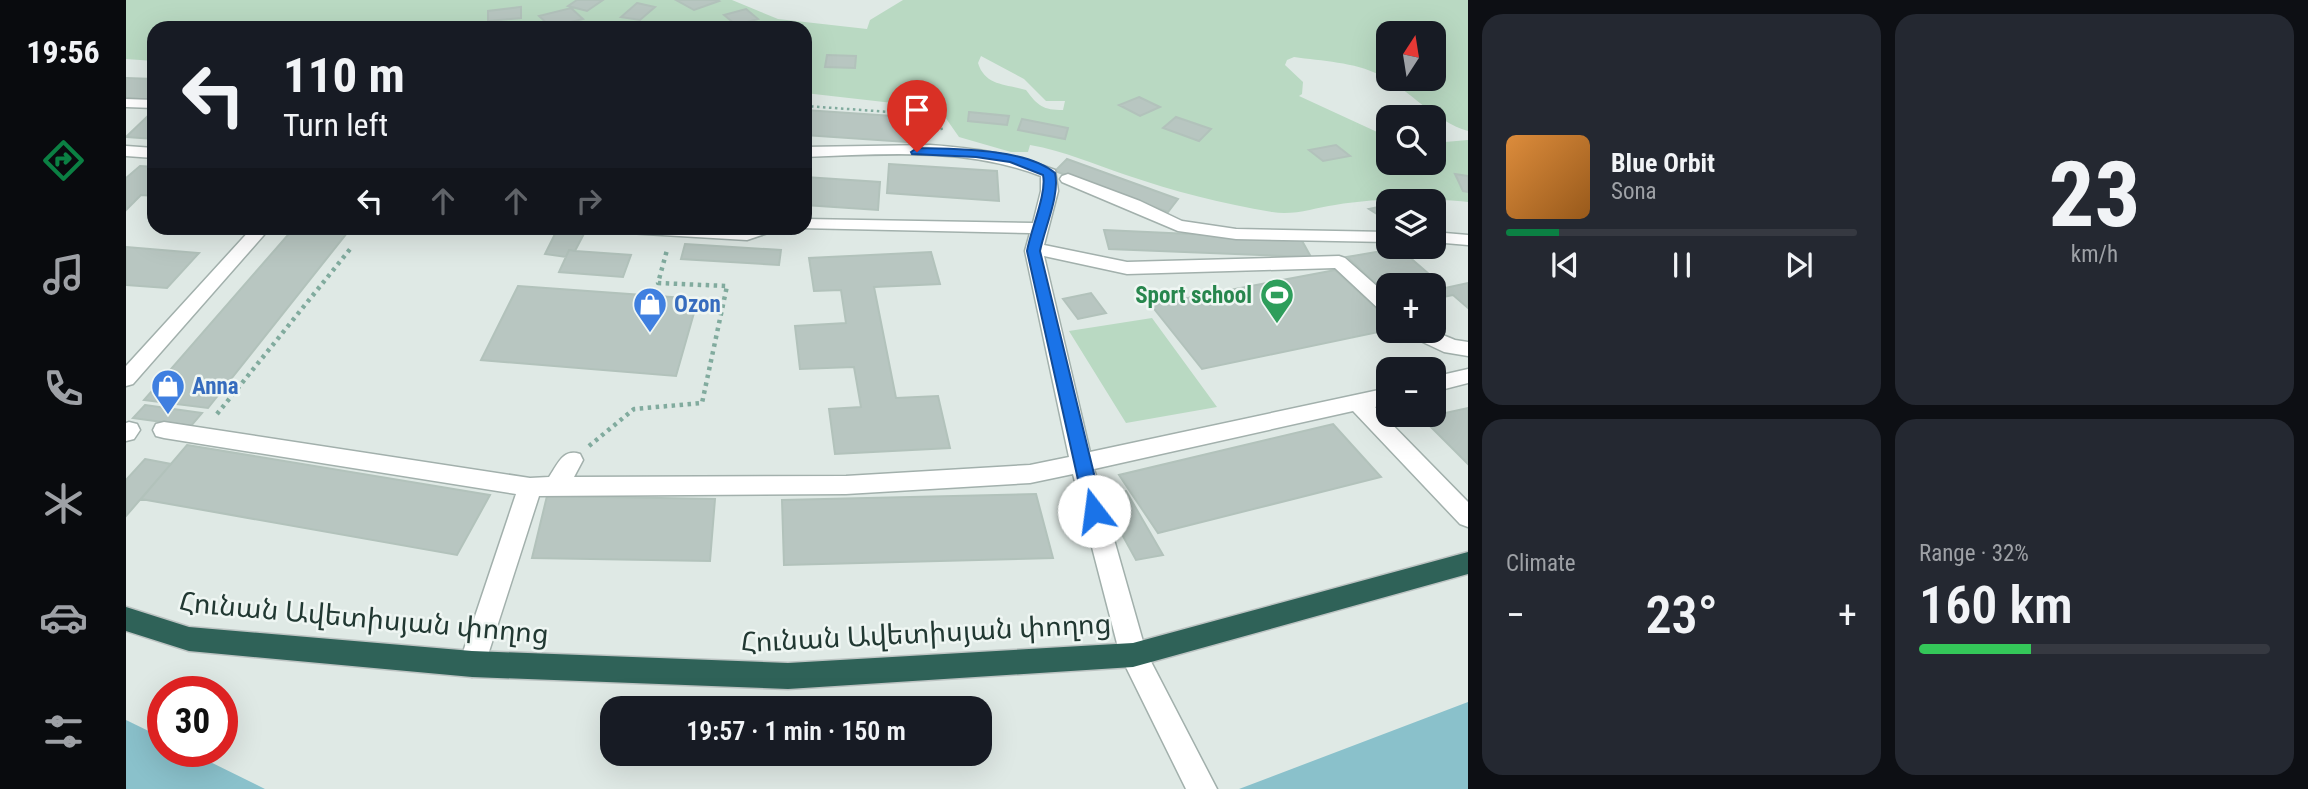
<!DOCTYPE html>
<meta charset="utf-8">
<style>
body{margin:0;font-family:"Roboto Condensed","Noto Sans Armenian",sans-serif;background:#242831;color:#f1f3f6;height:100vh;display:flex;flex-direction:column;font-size:26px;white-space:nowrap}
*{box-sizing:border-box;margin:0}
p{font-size:23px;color:#9ea1a6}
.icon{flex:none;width:38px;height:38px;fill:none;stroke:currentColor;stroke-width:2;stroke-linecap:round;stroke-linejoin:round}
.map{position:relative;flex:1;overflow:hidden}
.details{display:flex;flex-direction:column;gap:14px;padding:14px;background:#0d0f14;width:840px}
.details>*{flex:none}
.banner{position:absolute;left:21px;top:21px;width:665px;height:214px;border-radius:21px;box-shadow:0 7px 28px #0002;background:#171b24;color:#f1f3f6;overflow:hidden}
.needle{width:46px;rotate:12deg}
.buttons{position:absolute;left:1250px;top:21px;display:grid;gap:14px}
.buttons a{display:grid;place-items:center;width:70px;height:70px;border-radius:14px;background:#171b24;box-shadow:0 7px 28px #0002;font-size:35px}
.speed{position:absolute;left:21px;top:676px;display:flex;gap:14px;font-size:35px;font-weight:700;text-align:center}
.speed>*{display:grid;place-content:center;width:91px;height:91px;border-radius:50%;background:#171b24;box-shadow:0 7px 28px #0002;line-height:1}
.speed .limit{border:10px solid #d22;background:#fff;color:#111}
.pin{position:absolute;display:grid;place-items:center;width:60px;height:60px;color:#fff;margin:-72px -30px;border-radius:50% 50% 50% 0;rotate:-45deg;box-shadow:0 0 7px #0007}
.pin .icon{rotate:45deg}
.me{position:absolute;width:77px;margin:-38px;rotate:345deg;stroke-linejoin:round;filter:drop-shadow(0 0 5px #0008)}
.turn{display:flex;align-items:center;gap:24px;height:147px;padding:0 21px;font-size:32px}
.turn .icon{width:91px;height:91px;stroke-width:2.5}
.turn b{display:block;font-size:49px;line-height:60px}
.lanes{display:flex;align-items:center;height:66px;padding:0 21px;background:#0003;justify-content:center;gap:35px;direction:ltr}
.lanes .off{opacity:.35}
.big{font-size:52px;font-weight:600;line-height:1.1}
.details .card{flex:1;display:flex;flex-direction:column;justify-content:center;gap:10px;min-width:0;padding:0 24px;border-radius:21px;background:#242831}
.details .dial{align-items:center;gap:0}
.dial b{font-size:91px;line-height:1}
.song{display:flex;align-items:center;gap:21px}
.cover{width:84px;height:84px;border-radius:10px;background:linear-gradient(135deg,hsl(30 70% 55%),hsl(30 70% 35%))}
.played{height:7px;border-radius:4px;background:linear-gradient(90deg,#0b8043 15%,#363941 15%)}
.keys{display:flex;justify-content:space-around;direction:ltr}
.heat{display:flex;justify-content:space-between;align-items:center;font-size:38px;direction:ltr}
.charge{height:10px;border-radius:5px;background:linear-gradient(90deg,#34c759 32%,#363941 0)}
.details .tiles{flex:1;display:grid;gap:14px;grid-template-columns:repeat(2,1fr)}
.trip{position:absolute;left:474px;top:696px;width:392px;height:70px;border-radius:21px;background:#171b24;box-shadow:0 7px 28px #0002;font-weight:600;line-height:70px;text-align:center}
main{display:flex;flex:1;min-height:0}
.tabs{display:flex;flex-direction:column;width:126px;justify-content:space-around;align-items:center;background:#090b0e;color:#9ea1a6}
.tabs .icon{width:49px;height:49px}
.tabs .current{color:#0b8043}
.tabs b{font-size:32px;color:#f1f3f6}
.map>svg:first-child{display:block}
</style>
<main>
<nav class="tabs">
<b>19:56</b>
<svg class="icon current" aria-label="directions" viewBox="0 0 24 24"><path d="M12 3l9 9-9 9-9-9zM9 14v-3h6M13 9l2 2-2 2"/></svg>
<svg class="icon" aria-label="music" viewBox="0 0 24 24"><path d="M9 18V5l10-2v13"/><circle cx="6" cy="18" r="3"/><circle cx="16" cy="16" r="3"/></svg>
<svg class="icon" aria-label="phone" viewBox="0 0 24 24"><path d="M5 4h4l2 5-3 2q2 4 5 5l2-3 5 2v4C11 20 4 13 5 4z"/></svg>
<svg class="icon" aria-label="climate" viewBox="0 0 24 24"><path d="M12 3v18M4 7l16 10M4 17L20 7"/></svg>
<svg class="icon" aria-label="car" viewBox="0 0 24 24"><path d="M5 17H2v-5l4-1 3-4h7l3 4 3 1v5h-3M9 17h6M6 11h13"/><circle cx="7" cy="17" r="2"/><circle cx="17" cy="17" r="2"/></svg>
<svg class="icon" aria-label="filters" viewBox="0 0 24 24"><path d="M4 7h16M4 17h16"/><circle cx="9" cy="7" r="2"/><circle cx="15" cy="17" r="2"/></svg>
</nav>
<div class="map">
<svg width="1342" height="789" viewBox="0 0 1342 789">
<rect width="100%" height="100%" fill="#dfe9e5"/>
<!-- green -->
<path fill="#b9d9c2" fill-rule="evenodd" d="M0,0h606l46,19 89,10 3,-9 33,-20h565v131c-34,-10 -57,-40 -88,-56 -26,-13 -58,-14 -86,-18l-7,3 -2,5 18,17 -1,12 -3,2 89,41v26h45v-20l35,-3v62c-40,-4 -94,-4 -133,3 -21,3 -42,11 -63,7 -49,-8 -99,-21 -146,-37 -33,-11 -61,-24 -96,-30l-2,7h-17l-52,-15 -14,-20 -17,-10 -123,-14v-65h-651v33l-28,-2zM1262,33h45v46h-45zM855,56l43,23 22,22h19l-2,9c-20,0 -25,-4 -37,-20 -20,-6 -41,-4 -48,-27z
M1026,318l65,89 -91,16 -57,-92z"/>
<!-- water -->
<path fill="#8ac1cb" d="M1342,702v87h-229z
M0,720l37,18v13h25l77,38h-139z"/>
<!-- building -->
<path fill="#b8c6c1" stroke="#b2c2bb" stroke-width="2" d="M451,0h26l-16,11 -19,-5z
M550,0h41l2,1 -25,9z
M511,3l18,4 -15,13 -19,-3z
M395,7v11l-33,3v-10z
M445,8l12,11 -32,8 -12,-11z
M620,9l12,10 -22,6 -12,-10z
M701,55l29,1 -1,12 -30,-1z
M0,78l28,1v21l-28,-2z
M1013,97l21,10 -20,9 -21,-11z
M679,110l117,8 -1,25 -116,-8z
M26,112h2v27l-28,-2z
M843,112l40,4 -2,9 -39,-4z
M1050,117l35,12 -12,12 -36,-13z
M896,119l46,9 -3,11 -47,-9z
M1210,145l14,11 -27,5 -14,-11z
M941,159l111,40 -10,13 -113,-41z
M763,164l108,7 2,30 -112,-8z
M14,166l14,1v29l-13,-1 -15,15v-32z
M1329,174l13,2v16l-5,-1z
M679,177l75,5 -2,28 -73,-5z
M1262,205v16l-19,-12z
M168,228h57l-143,180 -64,-8z
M432,228h29l-12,23 -6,-1 -3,7 -21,-3z
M978,230l197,9 10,18 -202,-8z
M559,244l96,6 -2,15 -98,-6z
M0,247l73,6 -32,35 -41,-3z
M1273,248l46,40 23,-5v25l-15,-13 -20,4v-14h-45v10l-41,-38z
M443,250l6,1 56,4 -8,22 -64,-5z
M805,252l9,32 -66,3 22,111 42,-2 12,52 -115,6 -6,-45 32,-2 -7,-40 -54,2 -5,-43 51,-3 -5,-33 -27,1 -5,-33z
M1209,270l53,49v11l-186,39 -51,-64z
M392,286l180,13 -22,77 -195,-16z
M965,293l15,20 -28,6 -15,-20z
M19,405l57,8 -11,13 -58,-8z
M1342,408v56l-46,-46z
M1207,424l48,53 -223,56 -39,-58z
M61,445l303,50 -33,60 -316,-56z
M19,459l26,5 -45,52v-36z
M1000,491l37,64 -27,5 -35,-64z
M910,494l17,64 -269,7 -2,-65z
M421,496l168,3 -5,62 -178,-3z"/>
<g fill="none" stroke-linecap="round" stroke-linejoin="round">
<!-- minor casing -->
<g stroke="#a2b0ac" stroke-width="3">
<path id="minor" d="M0,99l28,1v8l-28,-1z
M804,145c44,3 84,9 125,25l3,21 -14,54 83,17 212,-6 6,2 43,38v17l-7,-2 -46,-43 -208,6 -83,-18 46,196 298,-64v16l-13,3 93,95v25l-8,-3 -107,-113 -259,58 52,183 71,137h-31l-66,-134 -47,-181 -43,9 -184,11 -307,2 -54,168 -4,9 -9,4 -9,-4 -4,-9 57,-170 -352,-56 -8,-2 -3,-6 3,-6 8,-2 366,56 19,-1c9,-13 14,-29 31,-23l3,6 -9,17 272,-1 184,-11 39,-8 -44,-206 5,-18 -231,-5h6v-9l228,4 8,-32v-15c-75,-29 -157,-22 -236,-19v-10z
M0,146l28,2v10l-28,-2z
M942,174l72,27 42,20 54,8 152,3v10l-152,-3 -58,-8 -116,-49 -2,-3 2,-3z
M126,228h18l-137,156 -7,2v-20z
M493,228h155l-3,4 -24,8 -119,-7z
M1307,232l35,3v10l-35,-3z
M1281,331h26l22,9 13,2v14l-24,-4 -34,-16z
M1342,369v14l-35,9v-15z
M3,422l8,2 3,6 -6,9 -8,2v-18z"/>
</g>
<!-- highway casing -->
<g stroke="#bcc3c2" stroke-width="3">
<path id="highway" d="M1342,552v22l-335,93 -345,22 -316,-12 -283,-26 -63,-20v-24l63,20 283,24 316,12 345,-20z"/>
</g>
<!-- path-far1 -->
<path stroke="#81ab9e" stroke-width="2.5" stroke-dasharray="2.5 3.5" stroke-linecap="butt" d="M679,106l128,9 5,4 4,11"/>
<!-- path -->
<path stroke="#81ab9e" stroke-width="4.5" stroke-dasharray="3.5 4.5" stroke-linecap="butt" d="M91,414l134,-166
M463,446l45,-37 68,-6 25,-117 -69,-3 9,-33"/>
<!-- minor -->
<use href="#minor" fill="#fff" fill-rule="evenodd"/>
<!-- highway -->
<use href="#highway" fill="#2f6258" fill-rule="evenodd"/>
</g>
<!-- route -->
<path fill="#1a73e8" stroke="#114b97" stroke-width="2" d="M791,148c37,1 109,0 138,25 5,22 -10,54 -15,78l63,260 -2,5 -7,2 -6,-2 -3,-5 -58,-260c4,-22 20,-58 16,-76l-33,-13 -34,-5 -64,-3 -1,-2z"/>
<!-- icons -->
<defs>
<g id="stadium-pin" transform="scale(1.75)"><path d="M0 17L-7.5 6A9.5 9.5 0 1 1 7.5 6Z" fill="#2e9e5b" stroke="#eff6f3"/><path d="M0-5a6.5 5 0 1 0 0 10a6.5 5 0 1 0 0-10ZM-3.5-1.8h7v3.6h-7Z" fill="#fff"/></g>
<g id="shop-pin" transform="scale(1.75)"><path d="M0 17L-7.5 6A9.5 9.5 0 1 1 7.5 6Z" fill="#3f7fe0" stroke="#eff6f3"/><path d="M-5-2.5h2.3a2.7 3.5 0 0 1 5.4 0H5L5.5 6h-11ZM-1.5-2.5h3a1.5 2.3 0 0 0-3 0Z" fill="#fff"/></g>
</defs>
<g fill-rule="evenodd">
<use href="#stadium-pin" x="1151" y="295"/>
<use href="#shop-pin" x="524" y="304"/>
<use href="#shop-pin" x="42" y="386"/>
</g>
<g text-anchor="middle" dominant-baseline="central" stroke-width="5" stroke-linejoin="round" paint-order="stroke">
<!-- leisure labels -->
<g font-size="23" font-weight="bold" fill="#27864d" stroke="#eff6f3" text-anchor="end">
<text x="1126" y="295">Sport school</text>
</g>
<!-- shop labels -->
<g font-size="23" font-weight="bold" fill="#366cbe" stroke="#eff6f3" text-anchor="start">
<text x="548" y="304">Ozon</text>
<text x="66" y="386">Anna</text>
</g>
<!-- near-street labels -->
<g font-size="28" fill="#213832" stroke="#eff6f3">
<text transform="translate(238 618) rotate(5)">Հունան Ավետիսյան փողոց</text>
<text transform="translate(800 633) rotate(-3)">Հունան Ավետիսյան փողոց</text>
</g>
</g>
</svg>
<div class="buttons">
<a><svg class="needle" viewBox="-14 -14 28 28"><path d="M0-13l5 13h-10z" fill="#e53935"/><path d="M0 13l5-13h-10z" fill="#9ea1a6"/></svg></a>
<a><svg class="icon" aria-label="search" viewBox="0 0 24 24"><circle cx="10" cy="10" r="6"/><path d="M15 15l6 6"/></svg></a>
<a><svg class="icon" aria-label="layers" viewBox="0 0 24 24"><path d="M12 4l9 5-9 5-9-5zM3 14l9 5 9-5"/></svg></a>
<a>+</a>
<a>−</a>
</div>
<div class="speed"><div class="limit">30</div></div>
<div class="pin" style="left:791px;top:152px;background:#d93025"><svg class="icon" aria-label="arrive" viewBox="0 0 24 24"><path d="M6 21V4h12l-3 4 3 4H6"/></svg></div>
<svg class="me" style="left:968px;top:511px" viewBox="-20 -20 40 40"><circle r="19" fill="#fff"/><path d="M0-13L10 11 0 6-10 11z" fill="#1a73e8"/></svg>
<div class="trip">19:57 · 1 min · 150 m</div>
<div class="banner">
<div class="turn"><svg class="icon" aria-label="left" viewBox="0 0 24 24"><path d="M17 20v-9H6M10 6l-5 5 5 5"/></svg><div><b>110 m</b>Turn left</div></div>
<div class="lanes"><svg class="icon" aria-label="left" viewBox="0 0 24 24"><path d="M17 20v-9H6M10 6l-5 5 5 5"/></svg><svg class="icon off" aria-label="ahead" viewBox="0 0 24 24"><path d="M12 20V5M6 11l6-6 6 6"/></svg><svg class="icon off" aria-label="ahead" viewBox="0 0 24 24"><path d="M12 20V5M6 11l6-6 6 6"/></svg><svg class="icon off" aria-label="right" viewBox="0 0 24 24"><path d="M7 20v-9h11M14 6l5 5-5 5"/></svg></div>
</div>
</div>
<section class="details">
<div class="tiles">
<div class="card">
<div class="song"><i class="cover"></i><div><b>Blue Orbit</b><p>Sona</p></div></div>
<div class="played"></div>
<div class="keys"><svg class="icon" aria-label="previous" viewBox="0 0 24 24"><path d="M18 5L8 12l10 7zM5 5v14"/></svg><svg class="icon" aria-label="pause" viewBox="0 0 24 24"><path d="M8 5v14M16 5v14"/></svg><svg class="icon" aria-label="next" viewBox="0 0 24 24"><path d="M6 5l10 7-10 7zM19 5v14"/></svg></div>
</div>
<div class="card dial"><b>23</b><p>km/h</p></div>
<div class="card"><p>Climate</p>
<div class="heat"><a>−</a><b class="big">23°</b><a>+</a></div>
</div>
<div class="card"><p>Range · 32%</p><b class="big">160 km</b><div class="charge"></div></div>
</div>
</section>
</main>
